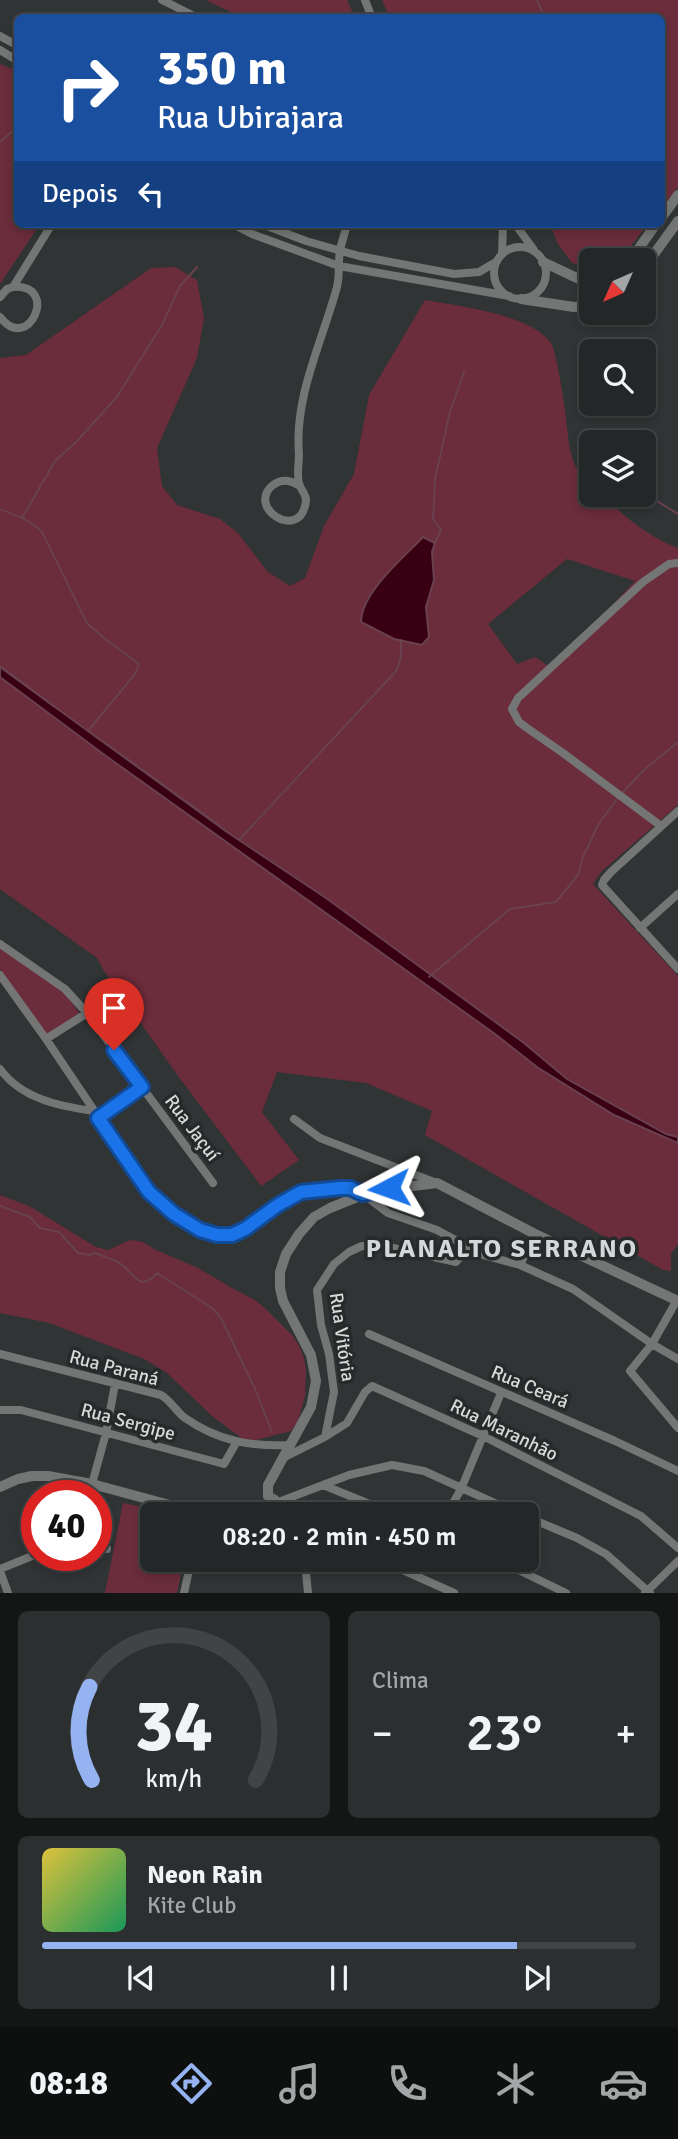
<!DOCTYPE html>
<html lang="pt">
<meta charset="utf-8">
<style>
body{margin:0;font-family:Signika,sans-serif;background:#2c2f2f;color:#f1f3f6;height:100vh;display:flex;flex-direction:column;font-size:26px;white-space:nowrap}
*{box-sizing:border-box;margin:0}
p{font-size:23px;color:#a3a5a7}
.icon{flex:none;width:38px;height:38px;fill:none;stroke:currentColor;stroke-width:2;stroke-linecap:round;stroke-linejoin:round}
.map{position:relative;height:1593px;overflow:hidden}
.sheet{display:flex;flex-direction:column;gap:18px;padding:18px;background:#141515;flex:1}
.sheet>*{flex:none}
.guide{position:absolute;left:14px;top:14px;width:651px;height:214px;border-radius:10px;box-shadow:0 4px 10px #0003,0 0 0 2px #414444;background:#1a4fa0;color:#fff;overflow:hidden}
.needle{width:46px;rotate:225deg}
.tools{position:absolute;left:579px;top:248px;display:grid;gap:14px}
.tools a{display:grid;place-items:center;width:77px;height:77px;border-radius:10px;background:#242727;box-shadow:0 4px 10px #0003,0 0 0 2px #414444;font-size:35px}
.speed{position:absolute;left:21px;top:1480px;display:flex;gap:14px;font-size:35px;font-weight:700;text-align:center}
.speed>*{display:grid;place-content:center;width:91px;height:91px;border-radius:50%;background:#242727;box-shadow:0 4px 10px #0003,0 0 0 2px #414444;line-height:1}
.speed .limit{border:10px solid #d22;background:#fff;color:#111}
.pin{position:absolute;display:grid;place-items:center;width:60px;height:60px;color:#fff;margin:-72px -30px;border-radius:50% 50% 50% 0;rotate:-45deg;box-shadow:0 0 7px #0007}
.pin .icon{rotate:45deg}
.me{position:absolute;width:77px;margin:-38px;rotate:266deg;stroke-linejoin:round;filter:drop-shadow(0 0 5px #0008)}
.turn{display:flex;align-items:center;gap:24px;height:147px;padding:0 28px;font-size:32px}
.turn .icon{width:91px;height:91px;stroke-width:2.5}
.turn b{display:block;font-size:49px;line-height:60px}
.then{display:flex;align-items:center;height:66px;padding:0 28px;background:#0003;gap:14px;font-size:26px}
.big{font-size:52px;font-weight:600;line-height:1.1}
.sheet .widget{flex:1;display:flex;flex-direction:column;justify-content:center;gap:10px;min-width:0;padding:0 24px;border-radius:10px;background:#2c2f2f}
.sheet .dial{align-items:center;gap:0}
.dial svg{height:182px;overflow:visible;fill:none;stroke:#414444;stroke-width:7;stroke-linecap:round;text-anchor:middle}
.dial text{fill:#f1f3f6;stroke:none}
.song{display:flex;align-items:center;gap:21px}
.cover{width:84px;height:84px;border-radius:10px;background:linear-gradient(135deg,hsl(50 70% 55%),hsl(150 70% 35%))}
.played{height:7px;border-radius:4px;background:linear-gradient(90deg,#95b2f1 80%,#414444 80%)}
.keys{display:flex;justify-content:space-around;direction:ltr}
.heat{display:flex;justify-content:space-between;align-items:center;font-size:38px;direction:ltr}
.sheet .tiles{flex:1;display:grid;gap:18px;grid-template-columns:1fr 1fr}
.widget:last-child{grid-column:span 2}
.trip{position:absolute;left:140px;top:1502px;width:399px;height:70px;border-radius:10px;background:#242727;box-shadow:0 4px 10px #0003,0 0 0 2px #414444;font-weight:600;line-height:70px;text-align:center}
.tab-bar{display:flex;height:112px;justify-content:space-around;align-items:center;background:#0e1010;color:#a3a5a7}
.tab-bar .icon{width:49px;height:49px}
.tab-bar .current{color:#95b2f1}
.tab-bar b{font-size:32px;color:#f1f3f6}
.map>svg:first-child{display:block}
</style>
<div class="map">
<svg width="678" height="1593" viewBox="0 0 678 1593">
<rect width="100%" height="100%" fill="#303434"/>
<!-- green -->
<path fill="#6b2c3b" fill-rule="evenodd" d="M206,0h141l8,17h-114z
M382,0h296v187l-16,20v-189l-273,-1z
M0,64l17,7 1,153h22l-40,60z
M550,224h98l-29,37h-27l-2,7 -18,-5 -14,-19z
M175,267l22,13 7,38 -7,40 -40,90 5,38 15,19 43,14 17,13 31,40 22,14 15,-8 19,-52 30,-52 15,-79 56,-95c33,6 105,14 126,43 6,10 15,70 16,85 3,26 5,40 24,58l1,9h10c22,21 46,42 76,53v257l-76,66 -9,13 85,92v161l-12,-3 -99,-55 -43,-36 -198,-145 -99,-66 -227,-165v-309l26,-3 125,-87zM423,537l11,6 -2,9 2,28 -8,27 -59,-8zM567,559l68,22 -82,88 -18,-12 -18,7 -29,-40z
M0,677l106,79 389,278 42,33 77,48 64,28v101l-7,10v17l-8,-1 -238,-135 7,-24 -66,-28 -89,-11 -15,40 37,48 -38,26 -83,-110 -74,-105 -7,-13 -97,-69z
M0,947l62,42 17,24 -32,23 -47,-67z
M0,1195l29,11 67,41 12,3 22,-10 13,2 11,7 44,19 34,20 23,12 10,8 27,27 7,11 5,12 2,12 -1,26 -7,25 -7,10 -35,9 -13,-1 -31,-23 -45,-43 -23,-14 -95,-36 -49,-10z
M123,1503l55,11h-26v45h32l-7,34h-72z"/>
<!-- water -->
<path fill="#390013" stroke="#69414f" stroke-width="2" d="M423,537l12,6 -3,9 2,28 -8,27 3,30 -7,8 -28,-6 -33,-17c0,-29 42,-64 62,-85z
M0,667l227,165 99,66 198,145 43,36 99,55 12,3v6l-64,-28 -77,-48 -42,-33 -389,-278 -106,-79z"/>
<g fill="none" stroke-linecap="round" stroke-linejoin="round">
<!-- stream -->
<path stroke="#69414f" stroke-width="2" d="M537,0l8,18
M0,142l18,-16
M644,493l34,21
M0,509c16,6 30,11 42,23l45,91 17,15 35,26 -4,10 -47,57
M22,518l33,-57 22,-20 39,-43 46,-73 18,-39 17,-19
M434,544l7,-14 -8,-11 2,-40 15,-67 14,-40
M0,666l55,41
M108,745l112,81
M622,793l22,-23 34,-28
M239,840l158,-170 4,-14v-16
M429,977l81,-68 46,-7 22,-27 5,-18 15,-32 19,-26
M0,1206l30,11 10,11 19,4 19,21 12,2 5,-2c7,3 15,5 21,8 17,8 22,34 41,12l55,35 9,10 34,71 17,43"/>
<!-- minor -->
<path stroke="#747676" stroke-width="8" d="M162,0l36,18
M365,0l7,18
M0,36l18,10
M0,50l18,11
M233,224l19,10 87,32 170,30
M262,224l44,17 53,15 95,18 25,-2 17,-10
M515,224l19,26
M494 273a26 26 0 1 1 52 0a26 26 0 1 1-52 0Z
M502,254l1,-30
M0,297l7,-8 6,-2 39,-63
M0,317c29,38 60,-34 13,-30
M298,485c-8,-5 -17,-6 -25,0 -27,22 24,55 32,21 3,-10 -2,-13 -5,-20 -4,-7 -1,-23 -1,-32 -5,-57 23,-112 38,-167 3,-12 1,-25 3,-37 2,-9 5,-17 7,-26
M678,811l-67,61 -7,8 -2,5 76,84
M661,826l-98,-73 -36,-25 -8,-6 -7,-13 6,-11 125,-116 26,-18 9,-1
M640,928l38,-34
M0,944l65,45 22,24 126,170
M0,975l46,64 103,153 25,23 26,15 17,5h15l26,-14 35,-26 20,-5 37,-2 13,6 25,19 49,17 46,25 37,10 53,24 79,55 26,15
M46,1039l41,-26
M0,1069c22,30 59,37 93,42
M98,1118l44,-31
M294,1119l26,19 114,44
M520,1265l15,-31
M677,1300l-25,44 -22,27 48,57
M369,1334l246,107 63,30
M0,1354l161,41c9,5 15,16 24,23 33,23 66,29 106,27
M1,1410h20l203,54 12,-21
M325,1437l22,-14 18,-31 7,-6 111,50 158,80 37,32
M285,1457l40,-20 9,-45 -5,-38 -8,-29 -4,-35 17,-26 15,-12 13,-6h22l72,16 13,-15
M92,1484l14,-51 9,-49
M323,1485l71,29
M276,1503l73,-28 43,-10 32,6 95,43
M276,1505l12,9
M447,1514l14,-25 40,-96
M527,1517l50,21 29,16 44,39
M96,1547l11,2
M378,1559l76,34
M496,1559l70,34
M305,1562l3,31
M0,1569l37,-15
M0,1571l8,22
M418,1576l7,-17
M184,1593l7,-32 114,1 27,-3
M645,1593l33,-32"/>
<!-- tertiary -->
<path stroke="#747676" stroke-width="10" d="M662,217l16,-22
M630,261l26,-37
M543,262l36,17 13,2
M644,268l34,-47
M521,299l53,8 18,-2
M0,1487l18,-8 14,-3h16l44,8 111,30
M268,1496v-11l43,-78 5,-26 -5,-26 -28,-54 -3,-13v-16l6,-18 13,-20 15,-17 16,-9 42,-17 65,-8 98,51 143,67
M259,1508l8,5 8,-4v-9l-7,-4
M230,1514l29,-6"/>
</g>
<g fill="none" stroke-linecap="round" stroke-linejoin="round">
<!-- route casing -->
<g stroke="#114b97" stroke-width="18">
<path id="route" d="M114,1050l28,37 -44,31 51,74 25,22 26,16 17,5h15l13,-6 33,-24 23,-13 39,-4h10l13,6 26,-6"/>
</g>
<!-- route -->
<use href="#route" stroke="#1a73e8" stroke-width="12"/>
</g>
<g text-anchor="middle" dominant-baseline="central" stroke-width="7" stroke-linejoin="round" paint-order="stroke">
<!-- street labels -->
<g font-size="19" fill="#d8dada" stroke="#262a2a">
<text transform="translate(192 1128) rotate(53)">Rua Jaçuí</text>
<text transform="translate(342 1337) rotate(82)">Rua Vitória</text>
<text transform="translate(114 1368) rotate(15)">Rua Paraná</text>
<text transform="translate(530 1387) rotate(23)">Rua Ceará</text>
<text transform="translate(128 1422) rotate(15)">Rua Sergipe</text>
<text transform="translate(504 1430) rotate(26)">Rua Maranhão</text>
</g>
<!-- district labels -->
<g font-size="26" font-weight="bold" letter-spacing="2" fill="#d2d7d7" stroke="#262a2a">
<text x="502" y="1249">PLANALTO SERRANO</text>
</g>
</g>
</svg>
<div class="tools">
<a><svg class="needle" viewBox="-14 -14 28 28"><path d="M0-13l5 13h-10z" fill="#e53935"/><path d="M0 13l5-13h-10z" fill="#a3a5a7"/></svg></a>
<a><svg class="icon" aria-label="search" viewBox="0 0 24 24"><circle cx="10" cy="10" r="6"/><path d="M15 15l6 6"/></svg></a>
<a><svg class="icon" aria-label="layers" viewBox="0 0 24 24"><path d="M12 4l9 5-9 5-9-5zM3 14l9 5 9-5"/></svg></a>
</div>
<div class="speed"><div class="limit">40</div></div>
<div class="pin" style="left:114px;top:1050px;background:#d93025"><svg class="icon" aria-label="arrive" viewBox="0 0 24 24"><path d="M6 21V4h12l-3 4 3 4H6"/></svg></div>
<svg class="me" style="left:389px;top:1188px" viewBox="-20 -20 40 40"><path d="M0-17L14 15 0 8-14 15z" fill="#1a73e8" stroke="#fff" stroke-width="4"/></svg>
<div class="trip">08:20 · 2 min · 450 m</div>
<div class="guide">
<div class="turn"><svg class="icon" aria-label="right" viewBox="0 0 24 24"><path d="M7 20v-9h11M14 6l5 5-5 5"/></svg><div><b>350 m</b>Rua Ubirajara</div></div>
<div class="then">Depois<svg class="icon" aria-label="left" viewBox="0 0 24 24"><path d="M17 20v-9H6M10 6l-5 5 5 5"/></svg></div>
</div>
</div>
<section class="sheet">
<div class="tiles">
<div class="widget dial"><svg viewBox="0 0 100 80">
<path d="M14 69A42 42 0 1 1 86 69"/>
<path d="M14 69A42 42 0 0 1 13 28" stroke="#95b2f1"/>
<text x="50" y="56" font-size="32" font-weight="700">34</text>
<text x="50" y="72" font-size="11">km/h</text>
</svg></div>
<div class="widget"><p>Clima</p>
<div class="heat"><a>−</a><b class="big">23°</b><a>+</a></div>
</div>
<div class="widget">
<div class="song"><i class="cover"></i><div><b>Neon Rain</b><p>Kite Club</p></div></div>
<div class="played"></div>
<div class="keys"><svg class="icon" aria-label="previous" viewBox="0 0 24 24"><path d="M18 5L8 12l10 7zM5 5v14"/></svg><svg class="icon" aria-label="pause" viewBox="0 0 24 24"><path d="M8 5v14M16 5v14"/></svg><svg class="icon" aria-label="next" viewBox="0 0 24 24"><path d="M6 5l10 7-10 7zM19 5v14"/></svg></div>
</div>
</div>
</section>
<nav class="tab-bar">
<b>08:18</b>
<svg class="icon current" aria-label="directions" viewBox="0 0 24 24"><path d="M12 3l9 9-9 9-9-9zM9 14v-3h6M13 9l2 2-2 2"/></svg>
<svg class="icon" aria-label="music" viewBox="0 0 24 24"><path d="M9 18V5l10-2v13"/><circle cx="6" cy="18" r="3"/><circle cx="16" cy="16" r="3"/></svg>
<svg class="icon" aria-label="phone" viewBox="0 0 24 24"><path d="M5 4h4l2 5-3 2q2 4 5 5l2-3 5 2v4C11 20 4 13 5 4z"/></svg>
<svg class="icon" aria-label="climate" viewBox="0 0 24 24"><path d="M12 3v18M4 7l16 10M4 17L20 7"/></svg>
<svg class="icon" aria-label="car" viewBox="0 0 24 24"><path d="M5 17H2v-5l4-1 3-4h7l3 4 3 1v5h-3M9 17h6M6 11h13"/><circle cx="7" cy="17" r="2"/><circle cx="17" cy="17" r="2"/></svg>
</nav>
